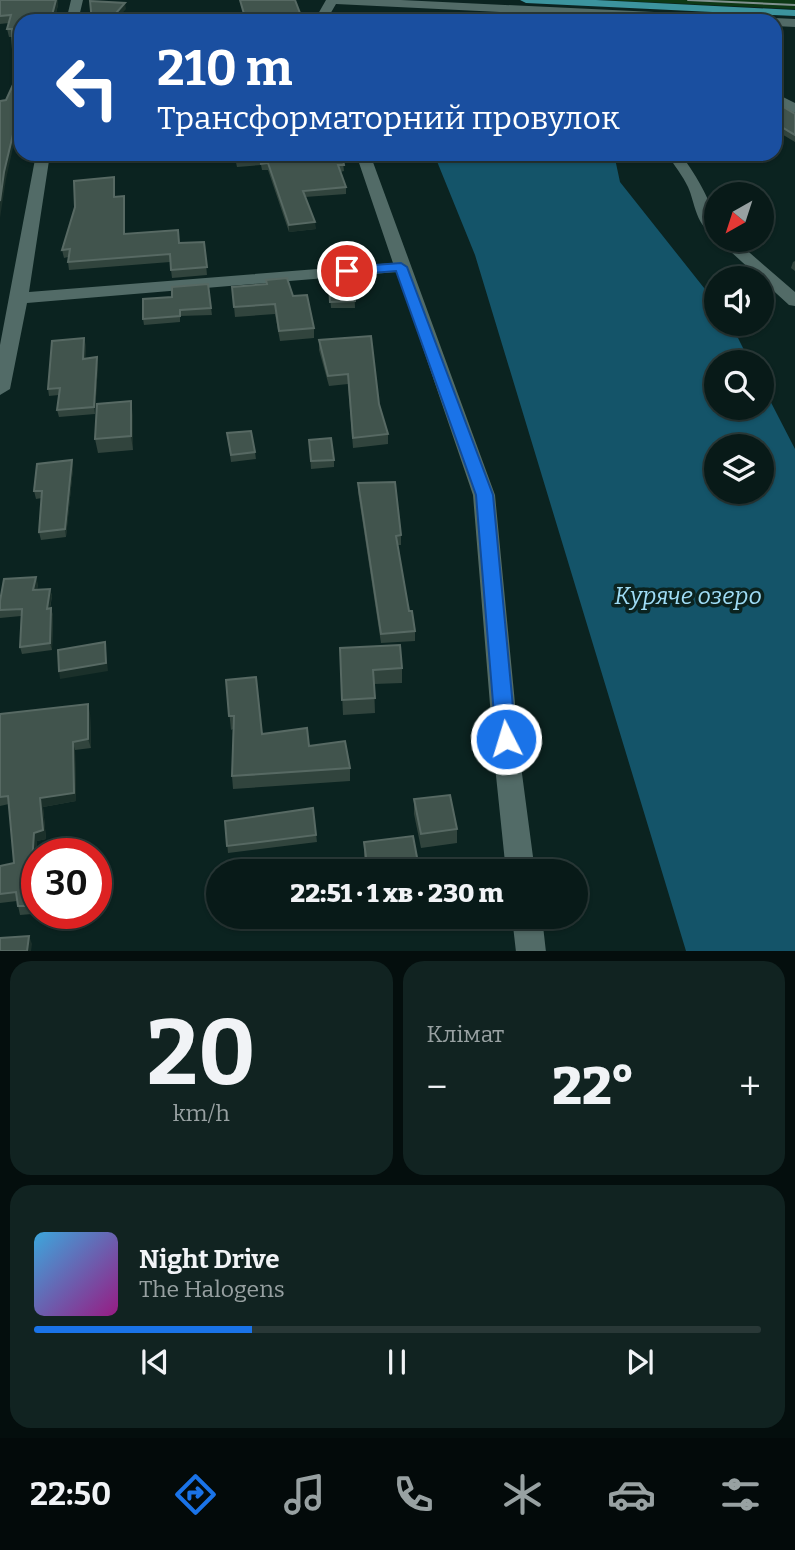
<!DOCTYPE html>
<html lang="uk">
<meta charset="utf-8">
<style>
body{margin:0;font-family:Bitter,serif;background:#112321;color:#f1f3f6;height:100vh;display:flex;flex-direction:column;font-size:26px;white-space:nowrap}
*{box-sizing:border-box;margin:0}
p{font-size:23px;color:#98a1a2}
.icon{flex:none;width:38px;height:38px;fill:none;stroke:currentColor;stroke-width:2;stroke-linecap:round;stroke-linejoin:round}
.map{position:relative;height:951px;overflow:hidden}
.panel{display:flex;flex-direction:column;gap:10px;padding:10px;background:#040e0d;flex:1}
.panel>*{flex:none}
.top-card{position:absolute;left:14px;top:14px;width:768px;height:147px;border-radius:21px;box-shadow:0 2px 5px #0004,0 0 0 2px #293837;background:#1a4fa0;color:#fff;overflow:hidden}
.needle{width:46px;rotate:219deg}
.buttons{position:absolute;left:704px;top:182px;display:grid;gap:14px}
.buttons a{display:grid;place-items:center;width:70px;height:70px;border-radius:50%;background:#081a18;box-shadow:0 2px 5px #0004,0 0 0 2px #293837;font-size:35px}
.speed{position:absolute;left:21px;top:838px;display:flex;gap:14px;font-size:35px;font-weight:700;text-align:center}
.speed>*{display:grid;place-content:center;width:91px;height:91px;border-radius:50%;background:#081a18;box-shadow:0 2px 5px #0004,0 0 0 2px #293837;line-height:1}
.speed .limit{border:10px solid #d22;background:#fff;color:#111}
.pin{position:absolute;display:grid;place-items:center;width:60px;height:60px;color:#fff;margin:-30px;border:4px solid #fff;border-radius:50%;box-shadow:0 2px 7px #0007}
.me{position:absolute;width:77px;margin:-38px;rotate:355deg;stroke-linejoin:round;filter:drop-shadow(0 0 5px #0008)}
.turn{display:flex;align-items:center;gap:24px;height:147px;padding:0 28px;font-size:32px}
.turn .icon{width:91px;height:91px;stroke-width:2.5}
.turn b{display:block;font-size:49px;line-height:60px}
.big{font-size:52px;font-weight:800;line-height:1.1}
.panel .widget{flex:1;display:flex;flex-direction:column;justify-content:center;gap:10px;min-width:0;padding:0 24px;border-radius:21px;background:#112321}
.panel .dial{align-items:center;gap:0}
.dial b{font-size:91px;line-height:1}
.song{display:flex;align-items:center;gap:21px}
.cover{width:84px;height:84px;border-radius:10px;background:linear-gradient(135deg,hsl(200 70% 55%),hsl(310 70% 35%))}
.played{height:7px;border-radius:4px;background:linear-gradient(90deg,#1a73e8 30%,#293837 30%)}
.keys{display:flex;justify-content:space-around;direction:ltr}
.heat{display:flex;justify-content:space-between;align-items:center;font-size:38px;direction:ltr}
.panel .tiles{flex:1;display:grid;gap:10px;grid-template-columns:1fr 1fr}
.widget:last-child{grid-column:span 2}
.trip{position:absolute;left:206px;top:859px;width:382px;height:70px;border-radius:35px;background:#081a18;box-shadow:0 2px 5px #0004,0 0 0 2px #293837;font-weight:800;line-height:70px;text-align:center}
.tabs{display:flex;height:112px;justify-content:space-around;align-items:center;background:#030a0a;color:#98a1a2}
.tabs .icon{width:49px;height:49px}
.tabs .active{color:#1a73e8}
.tabs b{font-size:32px;color:#f1f3f6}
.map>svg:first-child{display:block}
</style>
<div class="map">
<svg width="795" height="952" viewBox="0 0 795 952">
<rect width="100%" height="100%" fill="#0b2320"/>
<!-- green -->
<path fill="#0d3815" d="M602,0h193v9z"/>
<!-- water -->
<path fill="#145469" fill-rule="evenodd" d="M434,154h180l6,28 96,121v21h15l19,38h-34v46h45v-25l34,66v502h-109l-211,-696zM716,446h45v46h-45z"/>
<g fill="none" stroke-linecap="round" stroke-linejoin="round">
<!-- minor -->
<path fill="#526b67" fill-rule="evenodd" d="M71,0h12l-5,21h-12z
M326,0h75l358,17 6,4h-77l-352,-17 -10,17h-12z
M775,18l20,1v8l-20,-1v-5h-5z
M775,93l20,10v10l-20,-10z
M36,154h14l-21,138 364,-29 -37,-109h14l125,341 26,271 14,106h-29l-11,-106 -22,-271 -76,-223 -370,31 -17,86 -10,6v-50z
M667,154h14c16,24 35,51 35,80 -20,-5 -21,-32 -28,-47 -5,-11 -14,-22 -21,-33z
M718,240h17l60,52v14l-6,-1z
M512,917h30l4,35h-30z"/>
<!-- highway -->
<path fill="#3c949e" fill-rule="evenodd" d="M520,0h76l199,10v6l-269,-13z"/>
<!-- tram -->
<path stroke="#80918f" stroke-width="2" d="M688,0l107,5"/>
</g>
<!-- wall -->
<path fill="#31443d" d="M0,0h58v5l-4,16h-33l-6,36 -2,-20h-4l-2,-8 2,-6 -9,1z
M775,102l20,12v28l-20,-12z
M234,154h108l2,17 -4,1 6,15v7l-41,3 11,32 -27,3 -21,-62h-6l-1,-5 -24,2z
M115,184v13l10,7v30l55,9 24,-1 3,33 -35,3 -2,-16 -101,8 -1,-8v-5l-4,1 -2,-8z
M795,261v10l-4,-3 2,-6z
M266,280l27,16 21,32v10l-34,3 -5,-27 -40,3 -3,-30 34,-3z
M354,282l1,26h-24l-2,-25z
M208,284l4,31 -32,1v6l-36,3 -1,-6 29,-22z
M319,340l60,64 9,30v10l-35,4 -5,-64 -19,2 -10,-36z
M86,345l-1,14 13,5 -3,50 -36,3 -2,-7 2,-15 -10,1 -1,-7z
M133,415v35l-35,3 -3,-14z
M227,433l28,19 1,7 -25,3z
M309,440l25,20v7l-23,2z
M72,460l1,8 -7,69 -25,3 -2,-8 3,-34 -6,1 -2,-8z
M358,483l43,52v10h-4l12,66 6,20v10l-34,2 -23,-151z
M38,584l-1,6 13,-1 2,7 -2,13 1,-1 2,8 -1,34 -30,4 -2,-7 1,-31 -21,2v-17z
M340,648l62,20v15l-28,1 1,29 -32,2z
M226,680l36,54 47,12 41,22v13l-117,8 -1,-13 1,-47 -2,1z
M90,713l1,35 -16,2 1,51 -33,6 3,32 -9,2 -5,73 -12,1 -3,-14 -17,2v-37l14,-3 -5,-59 -9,2v-92z
M414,799l43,30v14l-36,5 -7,-34z
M313,808l4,34 -89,11 -3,-32z
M364,842l55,26v4h-53l-2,-15z"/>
<!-- shaded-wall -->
<path fill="#1b302a" d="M53,0h5v5l-4,16h-3z
M125,3l1,6 -11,12h-6z
M21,48v8l-6,1 -2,-8z
M21,101v11l-15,67 -6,39v-17l4,-29z
M131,154h19l1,4 -49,5 -1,-6z
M124,196l1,8v38l-1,-8z
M315,222l1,7 -27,3v-7z
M84,338l2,7 -1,21 -2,-7z
M97,357l1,7 -3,50 -1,-7z
M131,401l2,14v35l-2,-14z
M72,460l1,8 -7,69 -1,-8z
M36,577l2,7 -3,13 -2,-7z
M50,589l2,7 -4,20 -1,-7z
M51,608l2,8 -1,34 -2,-7z
M105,642l3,29 -48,8 -1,-8z
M88,704l2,9 1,35 -3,-9z
M73,742l2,8 1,51 -33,6 3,32 -9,2 -5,73 -3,-8 5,-73 6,-35z
M29,936l3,8 -1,7h-4z"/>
<!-- building -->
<path fill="#41544d" stroke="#576963" stroke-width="2" d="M0,0h56l-5,19 -15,1 1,1h-16v27l-8,1 -1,-20h-5l4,-14 -11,1z
M240,0h55l8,21h-57z
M90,1l35,2 -16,18h-17z
M17,76l4,1v24l-17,71 -4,29v-100l6,-1z
M775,102l20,12v21l-20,-12z
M101,154h30l-30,3z
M235,154h107l2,11h-6l8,22 -43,4 12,31 -26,3 -21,-62 -7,1 -1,-5 -24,1z
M114,177v20l10,-1v38l54,-4 1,13 25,-1 3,25 -36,3 -1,-16 -102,8 2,-13 -8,1 13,-43 -1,-26z
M287,278l6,18 14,-1 7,33 -35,3 -4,-27 -41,3 -2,-20 35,-3 -1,-4z
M354,282l1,19 -25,1 -1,-19z
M208,284l3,24 -31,2v6l-37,3v-20l29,-2v-10z
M371,336l8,68 9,30 -35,4 -5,-64 -20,2 -9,-36z
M84,338l-1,21 14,-2 -3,50 -37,3 3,-22 -12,1 4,-48z
M131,401v35l-36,3 2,-35z
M251,431l4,21 -24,3 -4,-22z
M331,438l3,22 -23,1 -2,-21z
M72,460l-7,69 -26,3 3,-41h-8l3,-27z
M395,482l6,53 -5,1 13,75h3l3,20 -34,3 -23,-151z
M36,577l-3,13 17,-1 -3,20 4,-1 -1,35 -30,4 2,-38 -22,1v-9l4,-22z
M105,642l1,21 -47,8 -1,-21z
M400,645l2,23 -29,2 2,28 -33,2 -2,-52z
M256,677l6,57 45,-6 2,18 36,-5 5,27 -118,8 2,-60h-5l-3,-36z
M88,704v35l-15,3 1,51 -34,5 3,32 -9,3 -5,73h-11l-2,-14 -16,2v-28l14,-3 -6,-67 -8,1v-83z
M450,795l7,34 -36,5 -7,-35z
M313,808l3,27 -89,11 -2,-25z
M413,836l6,32 -24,4h-27l-4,-30z
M29,936l-2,15h-27v-13z"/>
<!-- route -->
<path fill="#1a73e8" stroke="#114b97" stroke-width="2" d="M401,263l6,4 86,228 23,244 -3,5h-14l-3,-5 -20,-244 -80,-224 -49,4 -6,-4 6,-4z"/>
<g text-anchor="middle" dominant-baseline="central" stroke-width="7" stroke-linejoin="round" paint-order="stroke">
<!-- water labels -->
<g font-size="24" font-style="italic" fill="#9fdcf5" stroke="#0b2320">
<text x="688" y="596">Куряче озеро</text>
</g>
</g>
</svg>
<div class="buttons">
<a><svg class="needle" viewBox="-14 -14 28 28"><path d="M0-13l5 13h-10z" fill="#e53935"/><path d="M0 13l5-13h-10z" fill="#98a1a2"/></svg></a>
<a><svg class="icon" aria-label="sound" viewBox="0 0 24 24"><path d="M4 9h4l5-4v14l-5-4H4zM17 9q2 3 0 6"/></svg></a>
<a><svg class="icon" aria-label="search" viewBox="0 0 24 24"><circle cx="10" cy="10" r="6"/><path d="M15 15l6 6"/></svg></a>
<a><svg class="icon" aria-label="layers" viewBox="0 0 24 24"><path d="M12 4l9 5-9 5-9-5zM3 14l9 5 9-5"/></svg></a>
</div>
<div class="speed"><div class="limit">30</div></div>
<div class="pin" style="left:347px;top:271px;background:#d93025"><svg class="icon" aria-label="arrive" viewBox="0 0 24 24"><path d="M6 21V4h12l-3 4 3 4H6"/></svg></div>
<svg class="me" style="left:506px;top:739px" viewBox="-20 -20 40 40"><circle r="17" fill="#1a73e8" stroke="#fff" stroke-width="3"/><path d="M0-11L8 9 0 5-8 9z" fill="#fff"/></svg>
<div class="trip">22:51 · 1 хв · 230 m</div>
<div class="top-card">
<div class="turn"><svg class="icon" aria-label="left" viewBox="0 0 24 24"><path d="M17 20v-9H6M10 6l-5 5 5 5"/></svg><div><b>210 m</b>Трансформаторний провулок</div></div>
</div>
</div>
<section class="panel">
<div class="tiles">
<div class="widget dial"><b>20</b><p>km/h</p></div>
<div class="widget"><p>Клімат</p>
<div class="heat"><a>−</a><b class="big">22°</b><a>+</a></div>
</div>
<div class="widget">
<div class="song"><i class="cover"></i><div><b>Night Drive</b><p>The Halogens</p></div></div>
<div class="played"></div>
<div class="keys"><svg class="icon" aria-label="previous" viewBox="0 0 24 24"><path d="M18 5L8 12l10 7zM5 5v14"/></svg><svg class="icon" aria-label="pause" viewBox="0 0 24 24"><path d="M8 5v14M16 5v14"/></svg><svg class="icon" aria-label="next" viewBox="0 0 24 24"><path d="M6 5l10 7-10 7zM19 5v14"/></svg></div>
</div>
</div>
</section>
<nav class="tabs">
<b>22:50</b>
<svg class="icon active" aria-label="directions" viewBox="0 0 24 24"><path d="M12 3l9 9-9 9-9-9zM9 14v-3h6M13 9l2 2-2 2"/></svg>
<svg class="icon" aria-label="music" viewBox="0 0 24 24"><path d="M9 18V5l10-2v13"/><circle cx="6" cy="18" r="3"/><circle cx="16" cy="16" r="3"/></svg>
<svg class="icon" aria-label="phone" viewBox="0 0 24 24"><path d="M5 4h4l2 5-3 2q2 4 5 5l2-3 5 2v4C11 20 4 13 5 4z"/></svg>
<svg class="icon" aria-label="climate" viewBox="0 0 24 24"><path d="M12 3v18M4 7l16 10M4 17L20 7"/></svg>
<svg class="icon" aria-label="car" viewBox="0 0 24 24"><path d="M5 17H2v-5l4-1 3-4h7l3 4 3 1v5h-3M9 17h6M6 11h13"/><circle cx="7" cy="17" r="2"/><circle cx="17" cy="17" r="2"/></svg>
<svg class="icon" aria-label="filters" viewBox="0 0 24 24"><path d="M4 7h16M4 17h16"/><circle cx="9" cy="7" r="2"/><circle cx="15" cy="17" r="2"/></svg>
</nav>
